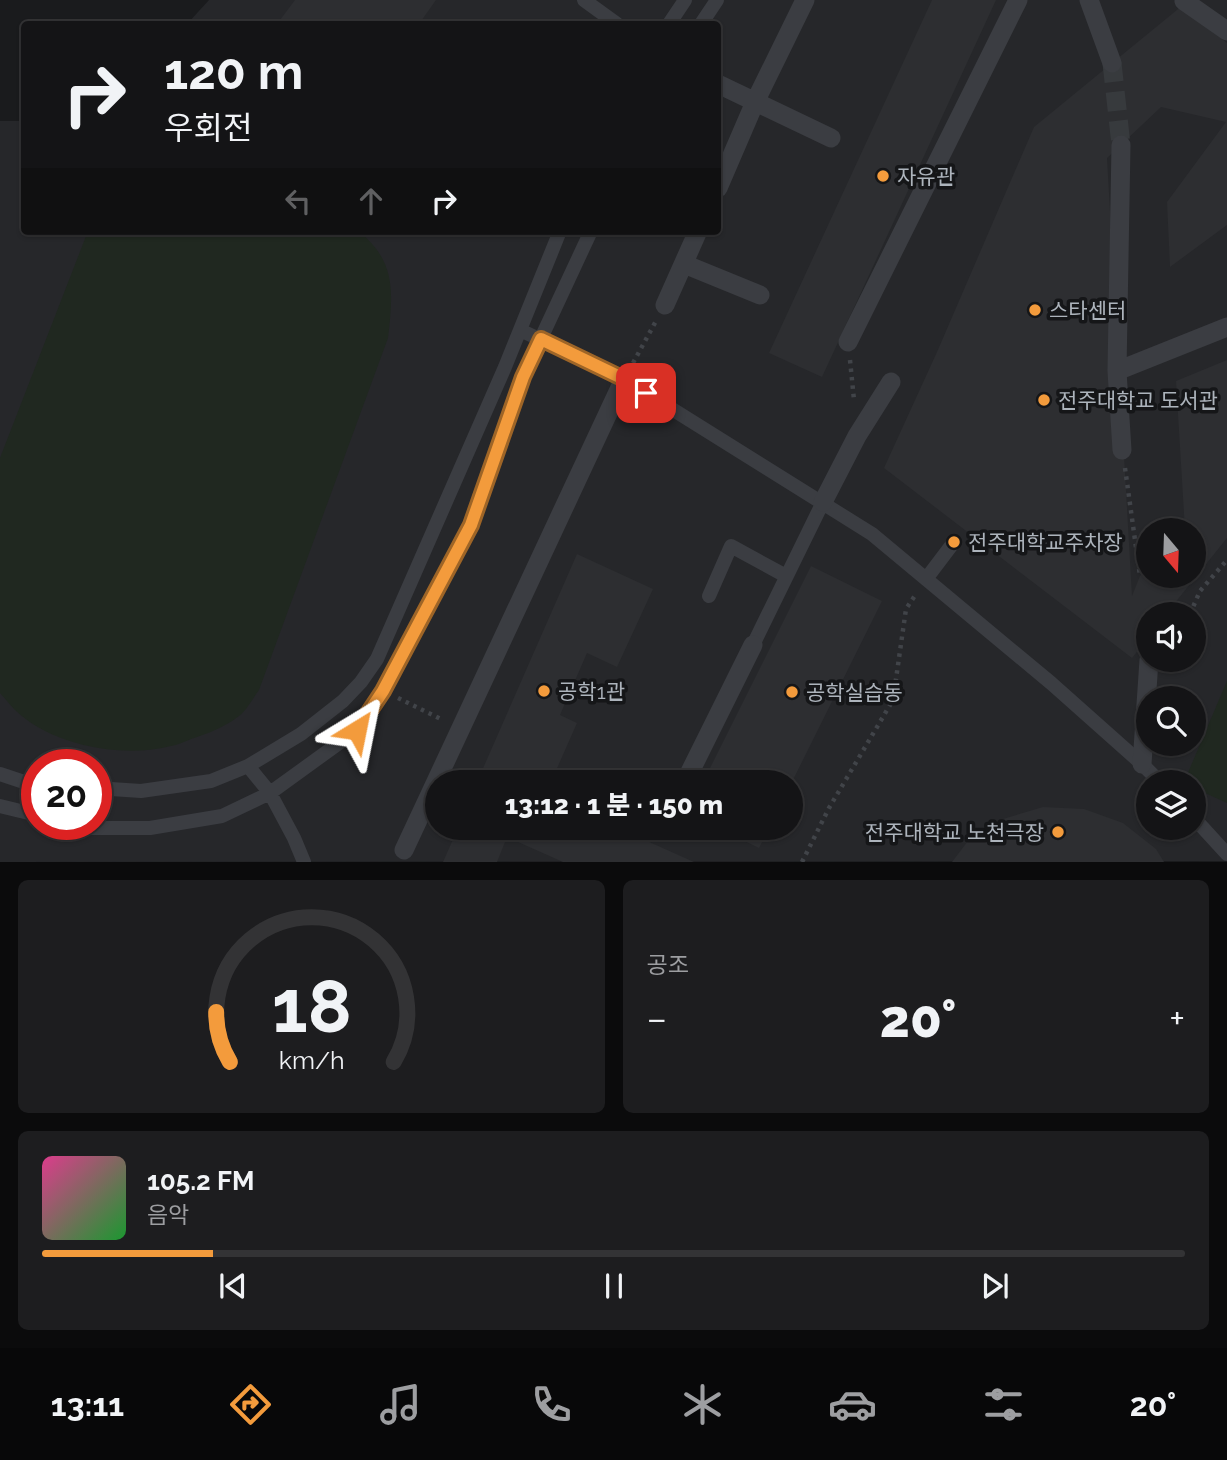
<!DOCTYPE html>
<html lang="ko">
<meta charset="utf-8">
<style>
body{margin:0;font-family:Raleway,"Noto Sans KR",sans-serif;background:#1d1d1f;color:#f1f3f6;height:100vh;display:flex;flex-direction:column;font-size:26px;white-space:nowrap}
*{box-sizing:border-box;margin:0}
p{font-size:23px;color:#9d9ea1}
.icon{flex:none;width:38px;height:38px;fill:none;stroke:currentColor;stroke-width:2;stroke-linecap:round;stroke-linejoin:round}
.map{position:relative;height:862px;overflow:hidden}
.panel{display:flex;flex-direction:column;gap:18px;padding:18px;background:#0b0b0c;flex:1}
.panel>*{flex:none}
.top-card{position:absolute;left:21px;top:21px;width:700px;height:214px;border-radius:7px;box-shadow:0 2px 5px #0004,0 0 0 2px #333335;background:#141416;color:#f1f3f6;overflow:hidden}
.needle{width:46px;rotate:161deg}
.fabs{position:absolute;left:1136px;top:518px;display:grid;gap:14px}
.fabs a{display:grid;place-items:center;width:70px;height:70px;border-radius:50%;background:#141416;box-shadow:0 2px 5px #0004,0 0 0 2px #333335;font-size:35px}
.speed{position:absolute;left:21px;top:749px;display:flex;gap:14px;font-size:35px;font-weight:700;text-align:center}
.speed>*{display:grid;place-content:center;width:91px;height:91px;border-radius:50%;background:#141416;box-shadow:0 2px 5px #0004,0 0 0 2px #333335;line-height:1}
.speed .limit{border:10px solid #d22;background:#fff;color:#111}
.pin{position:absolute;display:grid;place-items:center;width:60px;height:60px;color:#fff;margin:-30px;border-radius:14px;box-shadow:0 4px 10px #0006}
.me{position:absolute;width:77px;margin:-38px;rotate:35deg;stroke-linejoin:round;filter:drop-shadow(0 0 5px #0008)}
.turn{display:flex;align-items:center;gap:24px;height:147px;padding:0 28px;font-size:32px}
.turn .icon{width:91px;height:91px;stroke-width:2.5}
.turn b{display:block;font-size:49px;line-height:60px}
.lanes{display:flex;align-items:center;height:66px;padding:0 28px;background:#0003;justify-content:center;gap:35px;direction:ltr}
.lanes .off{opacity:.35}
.big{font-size:52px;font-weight:800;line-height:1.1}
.panel .card{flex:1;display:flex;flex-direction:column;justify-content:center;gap:10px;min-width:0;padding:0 24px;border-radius:10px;background:#1d1d1f}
.panel .dial{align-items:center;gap:0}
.dial svg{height:182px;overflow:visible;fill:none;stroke:#333335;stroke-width:7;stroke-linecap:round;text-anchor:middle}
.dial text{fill:#f1f3f6;stroke:none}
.song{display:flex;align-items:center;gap:21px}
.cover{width:84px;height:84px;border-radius:10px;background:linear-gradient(135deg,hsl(330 70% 55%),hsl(130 70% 35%))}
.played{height:7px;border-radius:4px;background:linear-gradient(90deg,#f39b3c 15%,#333335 15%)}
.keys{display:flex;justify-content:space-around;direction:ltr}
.heat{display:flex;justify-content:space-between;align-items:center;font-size:38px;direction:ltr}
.panel .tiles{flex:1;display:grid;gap:18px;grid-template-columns:1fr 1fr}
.card:last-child{grid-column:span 2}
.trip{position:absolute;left:425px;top:770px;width:378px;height:70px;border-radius:35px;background:#141416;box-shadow:0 2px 5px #0004,0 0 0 2px #333335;font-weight:800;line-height:70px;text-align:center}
.dock{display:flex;height:112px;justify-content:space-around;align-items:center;background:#080809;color:#9d9ea1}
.dock .icon{width:49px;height:49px}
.dock .current{color:#f39b3c}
.dock b{font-size:32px;color:#f1f3f6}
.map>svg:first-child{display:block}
</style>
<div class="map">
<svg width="1227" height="862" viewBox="0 0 1227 862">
<rect width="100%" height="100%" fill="#1a1b1d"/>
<!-- built -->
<path fill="#26272a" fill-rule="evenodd" d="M209,0h1018v861l-1227,1v-741h24v110h694v-207h-531zM1148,530h46v46h-46zM1148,614h46v46h-46zM1148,698h46v46h-46zM37,765h59v59h-59zM438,782h353v46h-353zM1148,782h46v46h-46z"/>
<!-- green -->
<path fill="#202820" d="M88,231h270c39,30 35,63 30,107l-129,352c-6,8 -12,20 -20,26 -14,11 -32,18 -48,23 -7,3 -14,6 -20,7 -49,13 -121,-1 -157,-37 -5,-5 -9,-11 -14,-16v-235z
M1227,681v122l-33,-15v-6h-10z"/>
<!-- building -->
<path fill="#2d2e31" d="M295,0h141l-17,24h-142z
M932,0h64l-174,377 -53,-24z
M1183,5l44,38v182l-57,42 -3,-65 59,-80 -65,-15 -54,51 25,438 8,-20 8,-8v8h46v-46h-9l-9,-149 51,-21v178l-61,76h-18v24l-16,20 -248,-190 53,-116 97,-225z
M577,554l76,35 -36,78 -30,-14 -27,62 17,8 -26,59h-74z
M811,566l71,35 -90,181h-89z
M1043,807l41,2 39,14 33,26 8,13h-212l16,-21 35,-22z
M458,828h160l76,34h-131l-56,-25 -10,25h-54z
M718,828h51l-10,20z"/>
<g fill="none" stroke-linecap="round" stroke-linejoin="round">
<!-- pedestrian-tunnel -->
<path stroke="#373a3d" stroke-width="19" stroke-dasharray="19 10" stroke-linecap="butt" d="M1112,63l9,82"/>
<!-- path -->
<path stroke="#414449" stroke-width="4.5" stroke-dasharray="3.5 5" stroke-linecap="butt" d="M850,360l4,40
M633,363l23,-42
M1125,468l15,108
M1190,614l10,-23 27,-31
M398,698l45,22
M802,862l27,-54 64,-108 13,-91 10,-15"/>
<!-- service -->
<path stroke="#3b3d42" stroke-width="14" d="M584,0l33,24
M669,24l16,-24
M701,24l16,-24
M520,330l104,49 248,155 179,149 91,81 18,18
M926,579l28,-37
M709,596l22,-50 55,30
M753,645l70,-143
M248,766l22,27 24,45 10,24
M0,774l30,10h7
M96,788l45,3 70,-10 37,-15 53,-32 42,-33 18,-19 16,-23 128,-292 55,-136
M0,806l37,9
M1194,818l33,36
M72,824l14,4h64l72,-12 48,-23 87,-63 26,-39 88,-166 52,-148 68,-146"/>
<!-- pedestrian -->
<path stroke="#3b3d42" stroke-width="19" d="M1089,0l23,63
M1184,1l43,30
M718,84l113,54
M1121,145l-4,226 5,79
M718,188l37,-86 50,-102
M684,264l76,31
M665,305l33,-74
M848,342l170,-342
M1117,371l110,-44
M823,502l34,-66 34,-54
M1142,764l7,-104
M685,782l68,-137
M404,850l220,-471"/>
</g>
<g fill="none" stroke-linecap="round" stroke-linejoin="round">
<!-- route casing -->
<g stroke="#9e6527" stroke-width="18">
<path id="route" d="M357,730l26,-39 88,-166 52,-148 18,-38 83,40 22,14"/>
</g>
<!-- route -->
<use href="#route" stroke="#f39b3c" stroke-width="12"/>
</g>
<!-- markers -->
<g fill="#f39b3c" stroke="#151618" stroke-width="2.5">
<circle cx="883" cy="176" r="7"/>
<circle cx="1035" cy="310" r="7"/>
<circle cx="1044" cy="400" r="7"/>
<circle cx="954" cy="542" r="7"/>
<circle cx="544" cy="691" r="7"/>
<circle cx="792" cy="692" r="7"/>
<circle cx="1058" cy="832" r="7"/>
</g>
<g text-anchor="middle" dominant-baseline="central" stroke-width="7" stroke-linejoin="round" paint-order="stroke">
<!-- poi labels -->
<g font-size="21" fill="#adb4bc" stroke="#151618" text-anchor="start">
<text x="897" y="176">자유관</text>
<text x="1049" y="310">스타센터</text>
<text x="1058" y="400">전주대학교 도서관</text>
<text x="968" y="542">전주대학교주차장</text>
<text x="558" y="691">공학1관</text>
<text x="806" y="692">공학실습동</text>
<text x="1044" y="832" text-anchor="end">전주대학교 노천극장</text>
</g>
</g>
</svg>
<div class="fabs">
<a><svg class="needle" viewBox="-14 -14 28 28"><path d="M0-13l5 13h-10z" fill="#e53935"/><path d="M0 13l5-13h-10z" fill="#9d9ea1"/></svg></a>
<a><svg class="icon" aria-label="sound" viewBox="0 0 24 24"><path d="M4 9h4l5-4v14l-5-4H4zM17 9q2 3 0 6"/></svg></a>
<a><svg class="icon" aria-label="search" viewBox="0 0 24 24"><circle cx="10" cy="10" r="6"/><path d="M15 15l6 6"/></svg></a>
<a><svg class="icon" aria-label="layers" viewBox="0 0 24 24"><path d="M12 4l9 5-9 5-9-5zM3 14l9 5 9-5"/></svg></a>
</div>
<div class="speed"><div class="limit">20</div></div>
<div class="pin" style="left:646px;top:393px;background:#d93025"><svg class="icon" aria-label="arrive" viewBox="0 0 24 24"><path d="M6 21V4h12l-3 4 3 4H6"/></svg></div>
<svg class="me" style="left:357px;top:730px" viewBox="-20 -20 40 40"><path d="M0-17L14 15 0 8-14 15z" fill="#f39b3c" stroke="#fff" stroke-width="4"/></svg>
<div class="trip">13:12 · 1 분 · 150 m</div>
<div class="top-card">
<div class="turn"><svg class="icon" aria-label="right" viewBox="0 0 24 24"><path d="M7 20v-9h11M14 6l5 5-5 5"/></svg><div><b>120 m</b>우회전</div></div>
<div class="lanes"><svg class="icon off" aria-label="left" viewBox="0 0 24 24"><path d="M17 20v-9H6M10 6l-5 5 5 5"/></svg><svg class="icon off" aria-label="ahead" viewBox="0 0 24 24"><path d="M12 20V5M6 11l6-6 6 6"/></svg><svg class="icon" aria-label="right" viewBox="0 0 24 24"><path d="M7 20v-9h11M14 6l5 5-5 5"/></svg></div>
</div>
</div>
<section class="panel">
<div class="tiles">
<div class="card dial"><svg viewBox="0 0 100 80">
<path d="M14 69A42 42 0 1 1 86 69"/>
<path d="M14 69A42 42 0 0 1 8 47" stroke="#f39b3c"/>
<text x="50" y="56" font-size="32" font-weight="700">18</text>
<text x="50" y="72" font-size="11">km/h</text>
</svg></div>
<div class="card"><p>공조</p>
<div class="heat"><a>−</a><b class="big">20°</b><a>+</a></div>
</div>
<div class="card">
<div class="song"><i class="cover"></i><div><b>105.2 FM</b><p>음악</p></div></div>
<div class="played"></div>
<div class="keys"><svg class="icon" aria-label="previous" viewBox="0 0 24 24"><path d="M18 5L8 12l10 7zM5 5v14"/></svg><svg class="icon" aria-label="pause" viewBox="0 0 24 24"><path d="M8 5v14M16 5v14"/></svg><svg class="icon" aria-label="next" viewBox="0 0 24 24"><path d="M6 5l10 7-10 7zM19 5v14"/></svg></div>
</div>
</div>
</section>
<nav class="dock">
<b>13:11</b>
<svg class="icon current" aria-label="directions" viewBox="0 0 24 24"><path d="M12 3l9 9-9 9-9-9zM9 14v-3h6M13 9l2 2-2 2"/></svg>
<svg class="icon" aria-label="music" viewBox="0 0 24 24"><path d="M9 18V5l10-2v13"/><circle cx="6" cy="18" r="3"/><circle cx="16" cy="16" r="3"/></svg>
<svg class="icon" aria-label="phone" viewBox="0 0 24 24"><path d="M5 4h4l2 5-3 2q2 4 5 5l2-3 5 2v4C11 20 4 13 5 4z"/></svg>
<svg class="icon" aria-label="climate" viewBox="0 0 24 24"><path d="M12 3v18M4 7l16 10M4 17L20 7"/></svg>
<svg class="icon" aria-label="car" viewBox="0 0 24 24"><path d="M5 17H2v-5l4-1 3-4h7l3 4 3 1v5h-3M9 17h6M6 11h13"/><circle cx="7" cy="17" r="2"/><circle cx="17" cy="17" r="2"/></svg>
<svg class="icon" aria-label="filters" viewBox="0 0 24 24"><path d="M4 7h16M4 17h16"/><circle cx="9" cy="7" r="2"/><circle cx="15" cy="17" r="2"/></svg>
<b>20°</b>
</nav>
